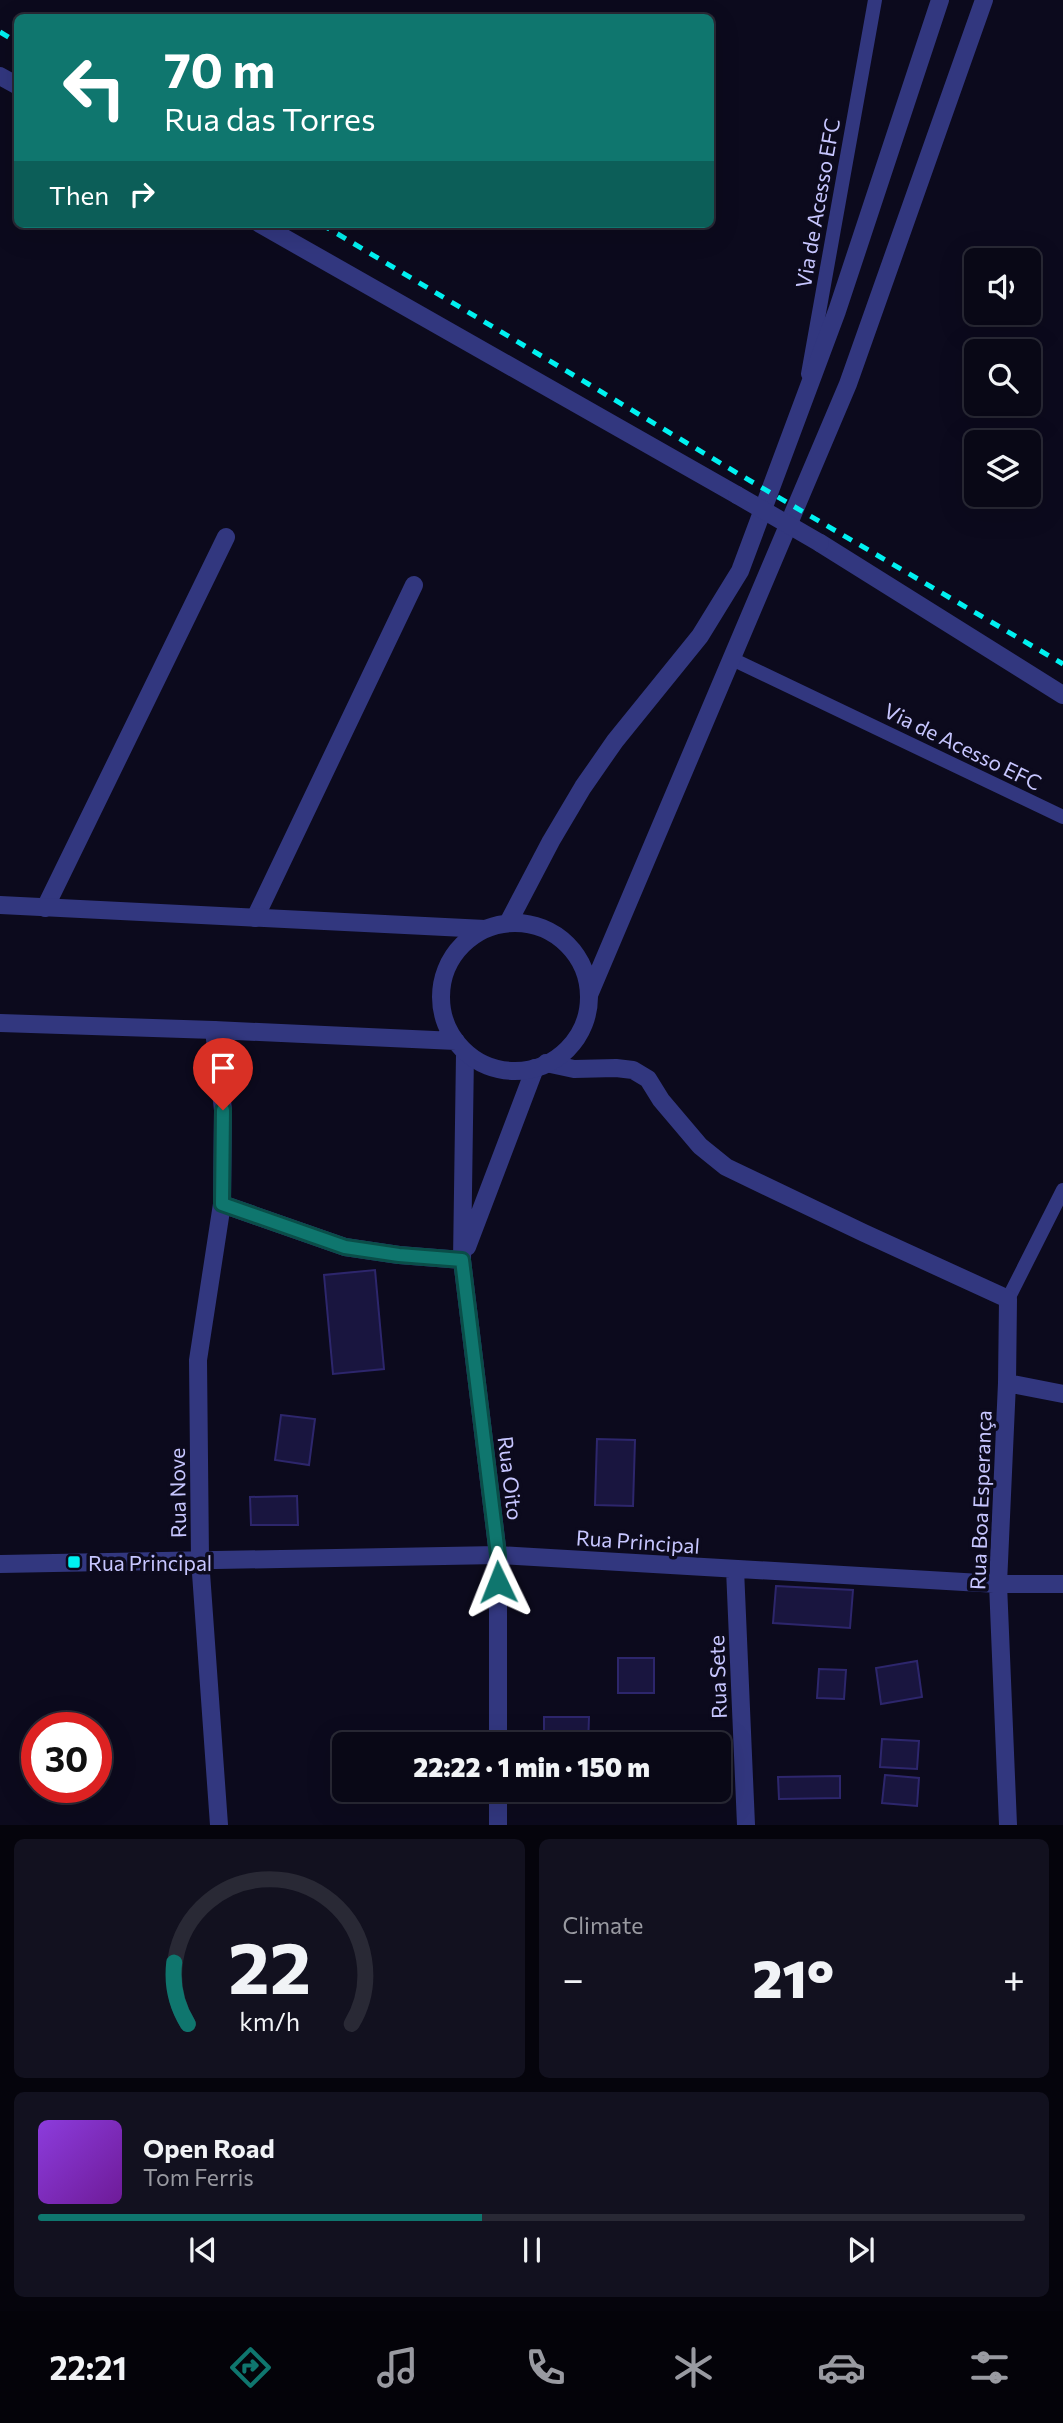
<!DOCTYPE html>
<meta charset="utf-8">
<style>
body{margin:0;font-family:Commissioner,sans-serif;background:#12111f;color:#f1f3f6;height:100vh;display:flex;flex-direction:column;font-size:26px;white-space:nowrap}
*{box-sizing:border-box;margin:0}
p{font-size:23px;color:#999aa1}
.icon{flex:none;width:38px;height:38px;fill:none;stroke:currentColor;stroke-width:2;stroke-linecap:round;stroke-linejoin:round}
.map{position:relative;height:1825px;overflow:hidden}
.drawer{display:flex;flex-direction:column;gap:14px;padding:14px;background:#05040c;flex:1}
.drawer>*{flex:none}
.guide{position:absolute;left:14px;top:14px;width:700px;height:214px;border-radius:10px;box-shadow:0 7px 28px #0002,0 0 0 2px #292935;background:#0f766e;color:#fff;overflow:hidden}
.tools{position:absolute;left:964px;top:248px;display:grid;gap:14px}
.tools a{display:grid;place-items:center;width:77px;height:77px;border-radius:10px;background:#090816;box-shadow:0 7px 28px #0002,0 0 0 2px #292935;font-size:35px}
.speed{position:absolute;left:21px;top:1712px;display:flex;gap:14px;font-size:35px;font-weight:700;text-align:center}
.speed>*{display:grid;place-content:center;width:91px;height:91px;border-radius:50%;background:#090816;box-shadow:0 7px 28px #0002,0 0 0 2px #292935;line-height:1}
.speed .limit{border:10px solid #d22;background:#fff;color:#111}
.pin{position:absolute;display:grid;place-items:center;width:60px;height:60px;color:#fff;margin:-72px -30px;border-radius:50% 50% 50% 0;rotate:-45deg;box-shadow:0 0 7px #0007}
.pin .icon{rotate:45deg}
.me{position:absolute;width:77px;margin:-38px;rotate:358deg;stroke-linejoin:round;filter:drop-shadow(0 0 5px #0008)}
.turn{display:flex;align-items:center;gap:24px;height:147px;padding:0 35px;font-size:32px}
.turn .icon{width:91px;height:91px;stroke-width:2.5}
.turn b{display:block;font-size:49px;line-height:60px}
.then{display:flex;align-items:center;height:66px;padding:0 35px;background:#0003;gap:14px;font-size:26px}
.big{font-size:52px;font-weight:800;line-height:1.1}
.drawer .widget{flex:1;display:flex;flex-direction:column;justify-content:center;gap:10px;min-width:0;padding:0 24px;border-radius:10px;background:#12111f}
.drawer .dial{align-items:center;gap:0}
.dial svg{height:182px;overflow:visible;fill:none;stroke:#292935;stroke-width:7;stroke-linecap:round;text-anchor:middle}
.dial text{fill:#f1f3f6;stroke:none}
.song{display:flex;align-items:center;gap:21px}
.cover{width:84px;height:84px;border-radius:10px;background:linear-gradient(135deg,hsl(270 70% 55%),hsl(280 70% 35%))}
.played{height:7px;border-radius:4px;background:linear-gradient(90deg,#0f766e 45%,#292935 45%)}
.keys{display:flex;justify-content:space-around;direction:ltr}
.heat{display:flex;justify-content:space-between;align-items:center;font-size:38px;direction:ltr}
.drawer .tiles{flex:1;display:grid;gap:14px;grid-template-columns:1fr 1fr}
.widget:last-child{grid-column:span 2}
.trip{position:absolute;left:332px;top:1732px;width:399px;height:70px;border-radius:10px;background:#090816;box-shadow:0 7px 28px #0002,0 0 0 2px #292935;font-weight:800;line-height:70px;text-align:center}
.menu{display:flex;height:112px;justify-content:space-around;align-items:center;background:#040309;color:#999aa1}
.menu .icon{width:49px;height:49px}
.menu .current{color:#0f766e}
.menu b{font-size:32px;color:#f1f3f6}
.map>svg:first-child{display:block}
</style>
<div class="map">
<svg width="1063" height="1825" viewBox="0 0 1063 1825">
<rect width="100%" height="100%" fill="#0c0a1d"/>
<!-- building -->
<path fill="#19153f" stroke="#2d266c" stroke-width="2" d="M375,1270l9,99 -51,5 -9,-99z
M281,1415l34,4 -6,46 -34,-5z
M597,1439l38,1 -2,66 -38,-1z
M297,1496l1,29h-47l-1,-28z
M776,1586l77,4 -3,38 -77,-5z
M618,1658h36v35h-36z
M917,1661l5,36 -41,7 -5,-36z
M819,1669l27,1 -2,29 -27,-1z
M544,1717h45l-1,28h-44z
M882,1739l37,2 -2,28 -37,-2z
M885,1775l34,3 -2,28 -35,-3z
M840,1776v22l-61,1 -1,-22z"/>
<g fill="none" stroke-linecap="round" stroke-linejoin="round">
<!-- service -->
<path stroke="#32377f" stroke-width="14" d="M808,374l67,-374
M732,659l331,158
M1008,1299l55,-109"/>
<!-- minor -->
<path stroke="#32377f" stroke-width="18" d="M0,76l18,10
M260,224l477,271
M820,543l243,152
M45,908l181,-371
M255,918l159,-333
M214,1030l9,80 -1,94 123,43 54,8 63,5
M465,1054l-3,206 36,295v190
M546,1063l28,6 42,-1 17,2 15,9 13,21 39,46 26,21 138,66 144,66 -1,84 -9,201 10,241
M467,1247l68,-179
M1007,1383l56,11
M0,1564l498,-9 500,29h65
M735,1569l11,256
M219,1825l-19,-266 -2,-199 24,-156
M498,1825v-35"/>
<!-- tertiary -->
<path stroke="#32377f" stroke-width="18" d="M0,905l485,24
M508,923l43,-82 32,-54 32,-46 85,-105 40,-65 97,-260 103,-311
M441 997a74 74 0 1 1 148 0a74 74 0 1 1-148 0Z
M589,995l259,-611 136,-384
M0,1023l214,7 242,11"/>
<!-- rail -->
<path stroke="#00f1f1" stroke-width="5" stroke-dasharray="10 9" stroke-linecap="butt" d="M0,32l18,11
M321,224l421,252 321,188"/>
<!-- minor-bridge -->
<path stroke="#32377f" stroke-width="18" d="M737,495l83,48"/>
</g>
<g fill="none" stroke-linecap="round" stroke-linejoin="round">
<!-- route casing -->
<g stroke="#0a4d48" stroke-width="18">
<path id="route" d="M223,1110l-1,94 123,43 54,8 63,5 36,295v27"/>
</g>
<!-- route -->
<use href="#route" stroke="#0f766e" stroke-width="12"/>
</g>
<!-- markers -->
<rect fill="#00f1f1" stroke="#0c0a1d" stroke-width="2.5" x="67" y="1555" width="14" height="14" rx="3.5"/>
<g text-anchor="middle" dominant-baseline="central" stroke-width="7" stroke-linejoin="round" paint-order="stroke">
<!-- street labels -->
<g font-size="21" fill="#c7c6ff" stroke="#0c0a1d">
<text transform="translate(817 203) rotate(-80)">Via de Acesso EFC</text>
<text transform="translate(963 746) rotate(26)">Via de Acesso EFC</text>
<text transform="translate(511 1478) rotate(83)">Rua Oito</text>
<text transform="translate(177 1493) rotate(-91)">Rua Nove</text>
<text transform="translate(980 1500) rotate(-88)">Rua Boa Esperança</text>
<text transform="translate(638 1541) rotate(4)">Rua Principal</text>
<text transform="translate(717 1677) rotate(-92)">Rua Sete</text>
</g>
<!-- poi labels -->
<g font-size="21" fill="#c7c6ff" stroke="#0c0a1d" text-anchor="start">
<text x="88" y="1562">Rua Principal</text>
</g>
</g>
</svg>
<div class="tools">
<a><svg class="icon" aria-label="sound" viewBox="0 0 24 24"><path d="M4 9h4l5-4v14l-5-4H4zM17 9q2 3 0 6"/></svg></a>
<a><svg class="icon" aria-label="search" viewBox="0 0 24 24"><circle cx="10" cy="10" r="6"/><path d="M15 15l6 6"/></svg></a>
<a><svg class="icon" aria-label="layers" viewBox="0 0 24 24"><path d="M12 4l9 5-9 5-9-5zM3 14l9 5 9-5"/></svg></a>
</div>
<div class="speed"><div class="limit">30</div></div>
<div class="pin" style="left:223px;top:1110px;background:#d93025"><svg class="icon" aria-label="arrive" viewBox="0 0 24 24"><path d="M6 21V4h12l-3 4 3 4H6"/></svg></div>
<svg class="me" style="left:498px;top:1582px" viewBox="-20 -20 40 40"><path d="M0-17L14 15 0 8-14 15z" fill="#0f766e" stroke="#fff" stroke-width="4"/></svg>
<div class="trip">22:22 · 1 min · 150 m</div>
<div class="guide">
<div class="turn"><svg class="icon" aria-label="left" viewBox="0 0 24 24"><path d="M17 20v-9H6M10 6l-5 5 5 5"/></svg><div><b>70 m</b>Rua das Torres</div></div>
<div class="then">Then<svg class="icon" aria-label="right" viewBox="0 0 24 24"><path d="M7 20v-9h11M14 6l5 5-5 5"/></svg></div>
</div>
</div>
<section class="drawer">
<div class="tiles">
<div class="widget dial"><svg viewBox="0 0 100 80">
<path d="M14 69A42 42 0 1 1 86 69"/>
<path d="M14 69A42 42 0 0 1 8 42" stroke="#0f766e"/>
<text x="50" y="56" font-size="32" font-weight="700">22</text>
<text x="50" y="72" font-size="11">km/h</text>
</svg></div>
<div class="widget"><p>Climate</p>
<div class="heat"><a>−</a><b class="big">21°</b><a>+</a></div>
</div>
<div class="widget">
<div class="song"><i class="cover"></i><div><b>Open Road</b><p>Tom Ferris</p></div></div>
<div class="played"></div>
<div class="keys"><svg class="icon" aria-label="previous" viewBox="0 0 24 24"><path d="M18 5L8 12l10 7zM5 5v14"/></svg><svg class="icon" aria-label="pause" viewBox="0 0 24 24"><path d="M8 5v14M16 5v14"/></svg><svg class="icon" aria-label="next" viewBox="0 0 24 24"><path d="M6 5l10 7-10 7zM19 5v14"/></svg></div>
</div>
</div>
</section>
<nav class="menu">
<b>22:21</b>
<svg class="icon current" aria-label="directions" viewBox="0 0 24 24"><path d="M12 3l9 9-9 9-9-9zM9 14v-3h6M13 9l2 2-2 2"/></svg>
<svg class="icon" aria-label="music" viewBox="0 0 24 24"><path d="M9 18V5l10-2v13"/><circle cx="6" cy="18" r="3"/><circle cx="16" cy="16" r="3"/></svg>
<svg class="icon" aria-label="phone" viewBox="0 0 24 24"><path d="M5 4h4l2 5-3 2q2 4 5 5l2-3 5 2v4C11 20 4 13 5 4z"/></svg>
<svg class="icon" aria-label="climate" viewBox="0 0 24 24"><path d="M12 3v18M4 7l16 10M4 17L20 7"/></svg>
<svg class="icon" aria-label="car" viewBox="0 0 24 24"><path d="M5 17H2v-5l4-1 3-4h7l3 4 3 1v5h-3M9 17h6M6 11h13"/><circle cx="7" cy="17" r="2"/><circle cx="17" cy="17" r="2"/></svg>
<svg class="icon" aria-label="filters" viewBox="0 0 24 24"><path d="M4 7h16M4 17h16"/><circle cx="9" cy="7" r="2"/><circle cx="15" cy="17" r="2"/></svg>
</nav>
